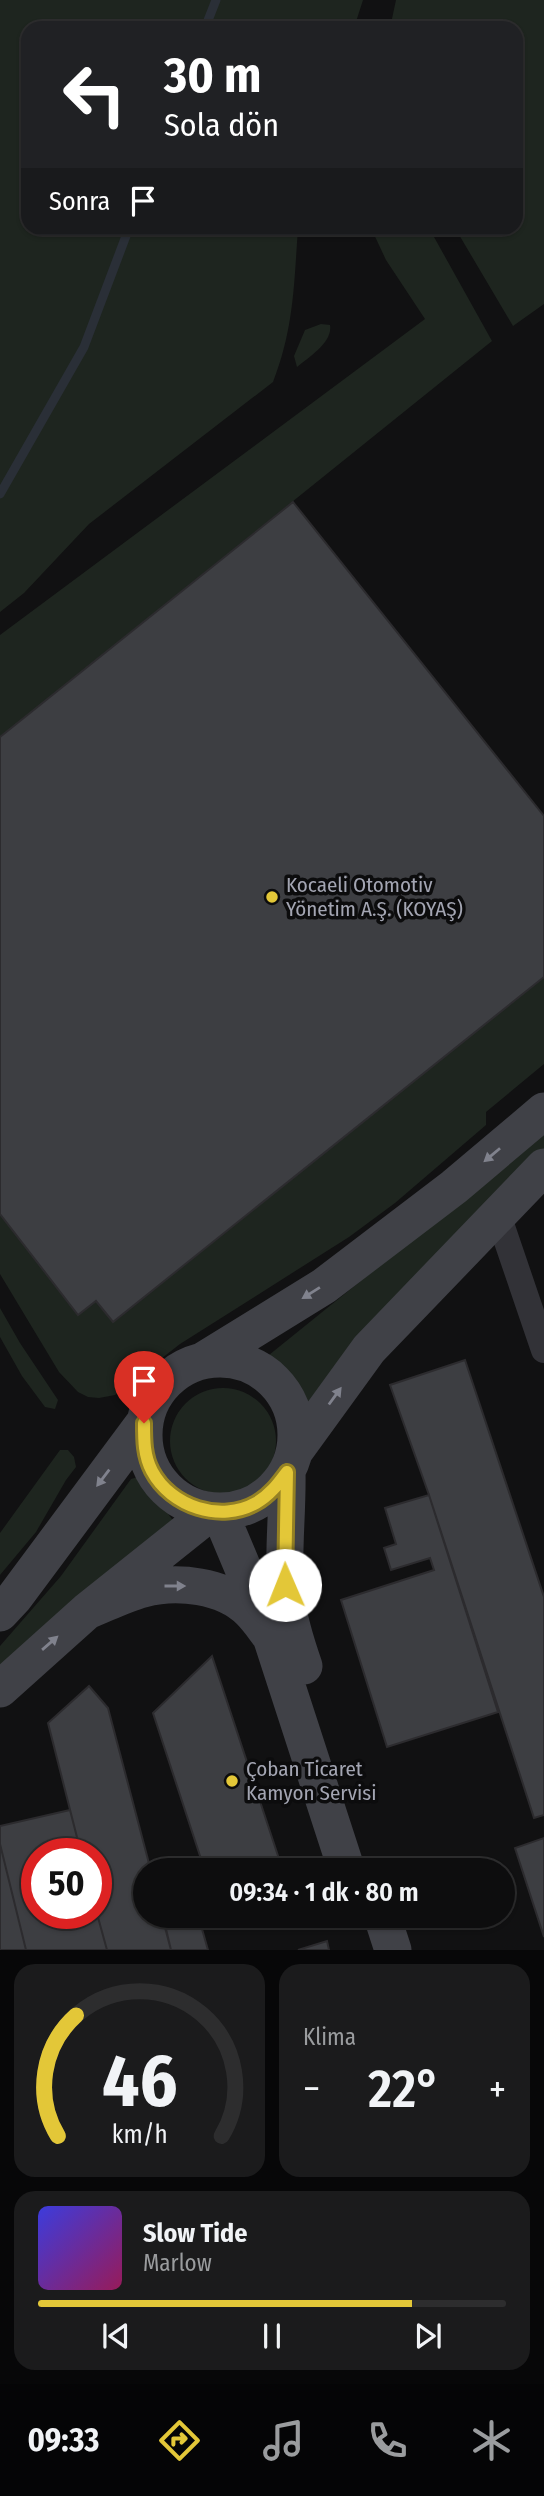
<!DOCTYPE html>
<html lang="tr">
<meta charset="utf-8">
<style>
body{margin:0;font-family:"Fira Sans Condensed",sans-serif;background:#1b1b1c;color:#f1f3f6;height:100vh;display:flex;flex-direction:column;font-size:26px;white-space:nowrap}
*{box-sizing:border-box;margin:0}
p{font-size:23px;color:#9a9c9e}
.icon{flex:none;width:38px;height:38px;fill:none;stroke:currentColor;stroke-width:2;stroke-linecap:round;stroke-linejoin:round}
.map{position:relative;height:1950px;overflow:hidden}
.drawer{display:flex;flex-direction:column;gap:14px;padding:14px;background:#070708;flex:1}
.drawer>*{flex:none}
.hud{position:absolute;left:21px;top:21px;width:502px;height:214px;border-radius:21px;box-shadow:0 2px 5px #0004,0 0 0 2px #2d2d2e;background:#202124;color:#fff;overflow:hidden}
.speed{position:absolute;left:21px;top:1838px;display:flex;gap:14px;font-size:35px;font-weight:700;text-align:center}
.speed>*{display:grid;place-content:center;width:91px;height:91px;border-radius:50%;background:#0d0d0e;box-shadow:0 2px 5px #0004,0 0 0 2px #2d2d2e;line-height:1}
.speed .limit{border:10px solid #d22;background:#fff;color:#111}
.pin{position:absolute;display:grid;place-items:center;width:60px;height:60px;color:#fff;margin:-72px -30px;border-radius:50% 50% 50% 0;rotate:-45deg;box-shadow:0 0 7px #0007}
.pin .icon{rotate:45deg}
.me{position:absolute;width:77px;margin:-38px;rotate:359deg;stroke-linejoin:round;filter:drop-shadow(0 0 5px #0008)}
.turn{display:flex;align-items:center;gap:24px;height:147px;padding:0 28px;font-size:32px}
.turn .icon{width:91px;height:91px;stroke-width:2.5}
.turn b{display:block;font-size:49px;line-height:60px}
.then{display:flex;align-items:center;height:66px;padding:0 28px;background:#0003;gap:14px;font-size:26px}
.big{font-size:52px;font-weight:600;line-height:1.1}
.drawer .card{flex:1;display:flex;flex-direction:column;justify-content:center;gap:10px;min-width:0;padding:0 24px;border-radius:21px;background:#1b1b1c}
.drawer .dial{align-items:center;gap:0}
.dial svg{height:182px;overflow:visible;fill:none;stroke:#2d2d2e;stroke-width:7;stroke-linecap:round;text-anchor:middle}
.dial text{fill:#f1f3f6;stroke:none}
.song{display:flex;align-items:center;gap:21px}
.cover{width:84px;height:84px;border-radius:10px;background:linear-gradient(135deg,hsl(240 70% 55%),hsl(330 70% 35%))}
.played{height:7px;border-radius:4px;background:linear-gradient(90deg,#e3c738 80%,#2d2d2e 80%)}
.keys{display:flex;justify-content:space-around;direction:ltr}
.heat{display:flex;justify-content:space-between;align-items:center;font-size:38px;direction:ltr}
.drawer .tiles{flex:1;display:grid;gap:14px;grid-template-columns:1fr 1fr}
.card:last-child{grid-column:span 2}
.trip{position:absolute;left:133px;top:1858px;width:382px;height:70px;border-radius:35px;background:#0d0d0e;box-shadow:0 2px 5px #0004,0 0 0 2px #2d2d2e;font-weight:600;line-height:70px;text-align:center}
.tabs{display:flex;height:112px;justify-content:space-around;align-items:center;background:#050506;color:#9a9c9e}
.tabs .icon{width:49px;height:49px}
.tabs .on{color:#e3c738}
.tabs b{font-size:32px;color:#f1f3f6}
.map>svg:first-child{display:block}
</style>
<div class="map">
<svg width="544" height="1950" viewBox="0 0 544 1950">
<rect width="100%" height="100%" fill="#111112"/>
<!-- green -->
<path fill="#1e251f" d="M0,0h363l-9,28h-326v200h270c-4,56 -4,100 -25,154l-184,142 -65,69 -24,19z
M396,0h148v304l-31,22 -58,-98h61v-200h-126z
M371,228h58l63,113 -492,396v-102l425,-316 -39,-59z
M321,324l9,1c3,17 -21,32 -33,42l-3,-11 11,-26z
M544,977v87l-58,48v13l-91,78 -46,34 -169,107 -65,51 -16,3 -11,-1 -10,-5 -19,-20 -59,-98v-60l96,87 18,21z
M544,1133v23l-231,251 -17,-21 -32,-27z
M0,1308l20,35 38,57 -3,9 -10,-2 -23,-31 -22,-39z
M170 1441a53 53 0 1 1 106 0a53 53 0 1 1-106 0Z
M60,1450h8l6,7 2,10 -10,13 -30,52 -36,43v-42z
M138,1477c6,5 37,44 38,49l-176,143v-23l61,-70 70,-97z"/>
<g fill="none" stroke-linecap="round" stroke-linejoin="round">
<!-- stream -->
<path stroke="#2a2f37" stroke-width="9" d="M205,28l11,-28
M0,494l84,-147 45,-119"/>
</g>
<!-- building -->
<path fill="#3d3e42" stroke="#2c2b2e" stroke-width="2" d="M293,502l251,314v161l-431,345 -17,-21 -18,14 -78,-101v-477z
M465,1360l79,237v218l-10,3 -105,-323 -39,-110z
M429,1495l69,217 -111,35 -46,-147 93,-30 -4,-12 -39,12 -7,-22 12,-4 -11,-36z
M212,1656l71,215h-78l-52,-158z
M89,1686l19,22 43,163h-6v45h17l9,34h-64l-11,-40v-57h-15l-33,-130z
M70,1810l11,43h-44v60h59v-3l11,40h-81l-26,-106v-18z
M544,1838v99l-29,-89z
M0,1844l26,106h-26z
M200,1922l8,28h-37l-5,-21z
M327,1941l2,9h-31z"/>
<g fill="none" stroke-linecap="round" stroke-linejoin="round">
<!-- street -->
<path stroke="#323237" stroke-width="26" d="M498,1215l46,135"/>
<!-- secondary -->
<path stroke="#404147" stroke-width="37" d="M144 1435a76 76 0 1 1 152 0a76 76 0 1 1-152 0Z
M204,1360l120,-74 130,-99 90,-76
M295,1451l74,-102 175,-182
M287,1472c1,42 -5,84 -1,125 3,24 10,46 18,69
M219,1511l47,112
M87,1611c18,-7 37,-17 56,-22 34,-9 81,-4 107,22 8,8 14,17 21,26l76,234
M0,1613l14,-15 130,-175
M0,1689l87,-78 124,-99
M382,1916l11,34"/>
</g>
<!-- one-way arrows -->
<defs><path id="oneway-solid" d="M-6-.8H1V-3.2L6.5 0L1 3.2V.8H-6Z" transform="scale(1.75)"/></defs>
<g fill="#80828d">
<use href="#oneway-solid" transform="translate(492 1155) rotate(140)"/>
<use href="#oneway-solid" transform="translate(311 1293) rotate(148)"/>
<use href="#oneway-solid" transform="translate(335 1396) rotate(-54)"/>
<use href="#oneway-solid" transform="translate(103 1478) rotate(127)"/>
<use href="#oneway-solid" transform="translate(175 1586)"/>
<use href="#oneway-solid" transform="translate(50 1643) rotate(-41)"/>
</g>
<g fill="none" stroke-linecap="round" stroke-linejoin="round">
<!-- route casing -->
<g stroke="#948124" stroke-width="18">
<path id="route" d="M144,1423c0,17 0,33 8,48 19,36 69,52 104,32 14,-8 22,-19 31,-31l-2,113"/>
</g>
<!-- route -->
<use href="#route" stroke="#e3c738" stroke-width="12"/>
</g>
<!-- markers -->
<g fill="#e3c738" stroke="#0c0c0d" stroke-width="2.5">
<circle cx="272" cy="897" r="7"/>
<circle cx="232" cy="1781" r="7"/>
</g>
<g text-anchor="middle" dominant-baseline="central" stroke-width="7" stroke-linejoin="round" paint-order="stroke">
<!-- poi labels -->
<g font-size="21" fill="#a3a5b2" stroke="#0c0c0d" text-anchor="start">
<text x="286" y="885">Kocaeli Otomotiv<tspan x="286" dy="24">Yönetim A.Ş. (KOYAŞ)</tspan></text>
<text x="246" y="1769">Çoban Ticaret<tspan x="246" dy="24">Kamyon Servisi</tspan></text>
</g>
</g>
</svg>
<div class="speed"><div class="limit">50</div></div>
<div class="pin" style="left:144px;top:1423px;background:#d93025"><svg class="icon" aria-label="arrive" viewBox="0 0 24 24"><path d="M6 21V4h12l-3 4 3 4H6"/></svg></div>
<svg class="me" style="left:285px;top:1585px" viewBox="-20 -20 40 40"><circle r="19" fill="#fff"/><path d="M0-13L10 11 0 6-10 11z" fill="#e3c738"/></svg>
<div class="trip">09:34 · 1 dk · 80 m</div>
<div class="hud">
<div class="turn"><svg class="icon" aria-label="left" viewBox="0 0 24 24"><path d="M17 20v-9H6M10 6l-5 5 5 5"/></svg><div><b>30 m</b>Sola dön</div></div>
<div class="then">Sonra<svg class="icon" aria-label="arrive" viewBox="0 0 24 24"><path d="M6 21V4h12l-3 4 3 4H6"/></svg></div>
</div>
</div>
<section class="drawer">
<div class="tiles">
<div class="card dial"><svg viewBox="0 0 100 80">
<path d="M14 69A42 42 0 1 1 86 69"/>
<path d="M14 69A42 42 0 0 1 22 16" stroke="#e3c738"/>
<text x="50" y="56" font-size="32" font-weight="700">46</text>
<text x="50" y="72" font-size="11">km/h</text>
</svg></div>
<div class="card"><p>Klima</p>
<div class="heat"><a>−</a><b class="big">22°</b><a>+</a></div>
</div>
<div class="card">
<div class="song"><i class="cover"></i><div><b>Slow Tide</b><p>Marlow</p></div></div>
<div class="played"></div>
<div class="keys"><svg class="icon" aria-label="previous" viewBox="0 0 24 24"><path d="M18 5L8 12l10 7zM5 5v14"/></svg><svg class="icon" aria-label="pause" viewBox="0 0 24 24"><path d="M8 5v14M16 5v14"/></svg><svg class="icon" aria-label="next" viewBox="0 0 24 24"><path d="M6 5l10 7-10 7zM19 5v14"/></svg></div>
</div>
</div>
</section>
<nav class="tabs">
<b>09:33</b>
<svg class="icon on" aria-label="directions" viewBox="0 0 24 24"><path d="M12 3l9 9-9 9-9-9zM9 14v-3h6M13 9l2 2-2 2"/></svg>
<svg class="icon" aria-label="music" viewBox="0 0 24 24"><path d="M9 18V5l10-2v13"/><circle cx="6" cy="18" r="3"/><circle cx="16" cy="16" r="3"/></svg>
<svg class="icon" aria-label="phone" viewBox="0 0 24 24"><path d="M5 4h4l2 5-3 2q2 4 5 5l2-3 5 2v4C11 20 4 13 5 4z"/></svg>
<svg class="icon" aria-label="climate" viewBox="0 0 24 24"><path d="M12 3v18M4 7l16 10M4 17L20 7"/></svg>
</nav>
